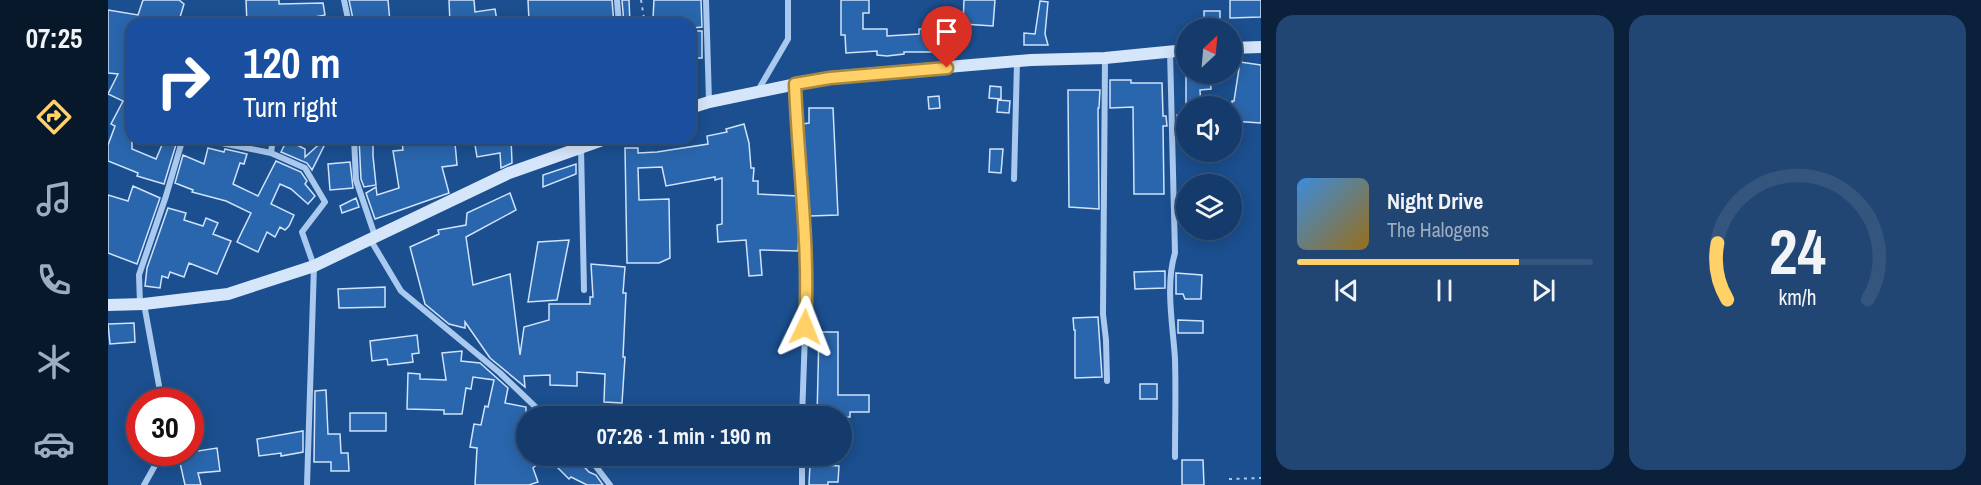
<!DOCTYPE html>
<meta charset="utf-8">
<style>
body{margin:0;font-family:"Archivo Narrow",sans-serif;background:#214673;color:#f1f3f6;height:100vh;display:flex;flex-direction:column;font-size:22px;white-space:nowrap}
*{box-sizing:border-box;margin:0}
p{font-size:20px;color:#9dadc1}
.icon{flex:none;width:33px;height:33px;fill:none;stroke:currentColor;stroke-width:2;stroke-linecap:round;stroke-linejoin:round}
.map{position:relative;flex:1;overflow:hidden}
.side{display:flex;flex-direction:column;gap:15px;padding:15px;background:#0b203b;width:720px}
.side>*{flex:none}
.guide{position:absolute;left:18px;top:18px;width:570px;height:126px;border-radius:18px;box-shadow:0 3px 15px #0003,0 0 0 2px #33557e;background:#1a4fa0;color:#fff;overflow:hidden}
.needle{width:39px;rotate:26deg}
.fabs{position:absolute;left:1068px;top:18px;display:grid;gap:12px}
.fabs a{display:grid;place-items:center;width:66px;height:66px;border-radius:50%;background:#143b6b;box-shadow:0 3px 15px #0003,0 0 0 2px #33557e;font-size:30px}
.speed{position:absolute;left:18px;top:388px;display:flex;gap:12px;font-size:30px;font-weight:700;text-align:center}
.speed>*{display:grid;place-content:center;width:78px;height:78px;border-radius:50%;background:#143b6b;box-shadow:0 3px 15px #0003,0 0 0 2px #33557e;line-height:1}
.speed .limit{border:9px solid #d22;background:#fff;color:#111}
.pin{position:absolute;display:grid;place-items:center;width:51px;height:51px;color:#fff;margin:-62px -26px;border-radius:50% 50% 50% 0;rotate:-45deg;box-shadow:0 0 6px #0007}
.pin .icon{rotate:45deg}
.me{position:absolute;width:66px;margin:-33px;rotate:2deg;stroke-linejoin:round;filter:drop-shadow(0 0 4px #0008)}
.turn{display:flex;align-items:center;gap:21px;height:126px;padding:0 18px;font-size:27px}
.turn .icon{width:78px;height:78px;stroke-width:2.5}
.turn b{display:block;font-size:42px;line-height:51px}
.side .card{flex:1;display:flex;flex-direction:column;justify-content:center;gap:9px;min-width:0;padding:0 21px;border-radius:18px;background:#214673}
.side .dial{align-items:center;gap:0}
.dial svg{height:156px;overflow:visible;fill:none;stroke:#33557e;stroke-width:7;stroke-linecap:round;text-anchor:middle}
.dial text{fill:#f1f3f6;stroke:none}
.song{display:flex;align-items:center;gap:18px}
.cover{width:72px;height:72px;border-radius:9px;background:linear-gradient(135deg,hsl(210 70% 55%),hsl(40 70% 35%))}
.played{height:6px;border-radius:3px;background:linear-gradient(90deg,#ffd166 75%,#33557e 75%)}
.keys{display:flex;justify-content:space-around;direction:ltr}
.side .tiles{flex:1;display:grid;gap:15px;grid-template-columns:repeat(2,1fr)}
.trip{position:absolute;left:408px;top:406px;width:336px;height:60px;border-radius:30px;background:#143b6b;box-shadow:0 3px 15px #0003,0 0 0 2px #33557e;font-weight:800;line-height:60px;text-align:center}
main{display:flex;flex:1;min-height:0}
.tabs{display:flex;flex-direction:column;width:108px;justify-content:space-around;align-items:center;background:#08182b;color:#9dadc1}
.tabs .icon{width:42px;height:42px}
.tabs .current{color:#ffd166}
.tabs b{font-size:27px;color:#f1f3f6}
.map>svg:first-child{display:block}
</style>
<main>
<nav class="tabs">
<b>07:25</b>
<svg class="icon current" aria-label="directions" viewBox="0 0 24 24"><path d="M12 3l9 9-9 9-9-9zM9 14v-3h6M13 9l2 2-2 2"/></svg>
<svg class="icon" aria-label="music" viewBox="0 0 24 24"><path d="M9 18V5l10-2v13"/><circle cx="6" cy="18" r="3"/><circle cx="16" cy="16" r="3"/></svg>
<svg class="icon" aria-label="phone" viewBox="0 0 24 24"><path d="M5 4h4l2 5-3 2q2 4 5 5l2-3 5 2v4C11 20 4 13 5 4z"/></svg>
<svg class="icon" aria-label="climate" viewBox="0 0 24 24"><path d="M12 3v18M4 7l16 10M4 17L20 7"/></svg>
<svg class="icon" aria-label="car" viewBox="0 0 24 24"><path d="M5 17H2v-5l4-1 3-4h7l3 4 3 1v5h-3M9 17h6M6 11h13"/><circle cx="7" cy="17" r="2"/><circle cx="17" cy="17" r="2"/></svg>
</nav>
<div class="map">
<svg width="1153" height="485" viewBox="0 0 1153 485">
<rect width="100%" height="100%" fill="#1b4f8f"/>
<!-- building -->
<path fill="#2a66ad" stroke="#cfe3fa" stroke-width="1.5" d="M35,0h36l5,4 -6,20h-46v125l24,10 9,-21h13l-14,46 -27,-8 1,-3 -30,-12v-16l7,-19 -4,-2 12,-23 -15,-7 10,-20 -10,-1v-63l30,5z
M138,0h33v4l44,-1 2,12 -36,7v2h-42z
M241,0h39l2,22 -36,2z
M341,0h25l1,12 20,-3 2,12 -19,3h-28z
M420,0h84l2,24h-48l-1,-6 -36,3z
M514,0h7l1,24h-6z
M546,0h47l1,27 -9,1 -3,-1v-3h-13l-24,-6z
M733,0h28v13h-6v16h24v7l32,-2v-5h15v23h-30v2l-17,2 -10,-1v-4l-31,2 -1,-18h-4z
M856,0h31l-2,26 -30,-2z
M1122,0h31v17l-31,1z
M932,1l8,1 -3,32 3,11h-24v-12l11,1z
M1096,11h16v17h-16z
M584,31h10v27h-9z
M1132,62l21,3v58l-29,-2v-20h2z
M1078,74h24l1,15 -11,1 1,16h-15z
M1002,80h21v3h31l1,33h3l1,10h-4l1,68h-30l-1,-87 -23,1z
M882,86l11,1v12l-12,-1z
M960,90h32l-1,18h-1l1,101 -30,-2z
M831,96l1,12 -11,1 -1,-12z
M890,100l12,1 -1,12 -12,-1z
M701,108h24l5,107 -28,1 -8,-92 7,-1z
M1069,115h9v11h-9z
M636,124l5,19 2,25h3l-1,13h5v13l40,2 2,20 -2,35 -38,-1 2,25 -13,1 -3,-36 -28,2 -1,-17 5,-1v-46l-7,2v-3l-49,9 -4,-19 -24,1 1,32 30,-1 1,59 -11,5h-32l-2,-115h13v5l19,-1 51,-8 -1,-8 20,-4 -1,-3z
M117,138h28l-2,6z
M218,138h2l-16,32 -5,-7 -26,-11 6,-12 18,9v8z
M251,138h14v18l3,29 -12,2 -3,-8z
M317,138h24v6l6,-1 2,22 -15,2 7,26 -74,26 -9,-26 10,-6 1,8 22,-7 -6,-37 10,-1 -1,-8 23,-1z
M389,138h14l1,25 -11,5 -1,-15 -23,4 -2,-12 22,-5z
M100,148l16,4 1,-3 22,5 -3,10 -4,-1 -7,21 25,12 18,-35 25,11 6,9 -2,3 10,12 -7,8 -17,-15 -11,-5 -9,20 23,11 -5,11 -4,4 -5,-3 -5,10 -8,-5 -9,20 -21,-10 14,-29 -25,-12 -34,-9 1,-2 -18,-7 8,-28 21,9z
M882,149h13l-2,24 -12,-1z
M242,162l3,26 -23,2 -2,-26z
M468,164v10l-33,13v-12z
M25,186l27,12 -23,66 -29,-11v-58l20,6z
M402,193l6,17 -50,27 7,48 37,-11 10,81 4,-28 25,-7v-16h41v-7h3l-2,-33 34,3 -2,26h3l-3,64h2l-3,46 -18,-1 1,-28 -28,-2v14l-27,-1v-10l-26,1 1,11 -35,-29 -25,-36v6l-16,-4 -24,-20 -15,-57 29,-13 -1,-4 28,-5 1,-12z
M248,198l3,9 -17,6 -2,-7z
M60,208l18,5 -2,7 19,6 3,-8 12,5 -5,11 18,7 -14,33 -28,-11 -5,14 -14,-5 -2,6 -6,-2 -2,12 -15,-2 2,-18z
M461,240l-12,60 -29,2 10,-60z
M1057,271v17l-30,1 -1,-17z
M1068,273l26,2 -1,24h-16l-2,-5h-7z
M277,287v20l-46,1 -1,-19z
M990,317l4,60 -27,1v-48h-1l-1,-12z
M1070,320l25,1v12h-25z
M26,323l1,19 -25,2 -2,-20z
M711,332h19v63h31v17h-19v5h-33z
M309,335l2,18 -7,1 1,8 -25,3 -1,-6 -15,2 -2,-20z
M354,351l-1,10 19,2 28,25 -3,15 21,4v49h48l15,16 7,3 7,10h-16l-16,-8 -2,2 -23,-23 -13,12 5,14 -9,3h-54l2,-37 -7,-1 4,-23 7,1 4,-19 3,1 6,-27 -21,-3 -2,12 -5,-1 -4,26h-18v-4l-37,-1 1,-36 12,1v5l26,1 -4,-27z
M1032,384h17v15h-17z
M218,390l2,44h12l1,19h7l1,18h-18v-9h-17l1,-71z
M242,413h36v18h-36z
M195,431v21l-22,4v-3l-22,3 -2,-17z
M109,448l3,23 -22,2 3,12h-16l-7,-31z
M1074,460h21l1,25h-22z
M702,464l29,2 -1,16h-10v3h-19z"/>
<g fill="none" stroke-linecap="round" stroke-linejoin="round">
<!-- path -->
<path stroke="#a9c9ee" stroke-width="2" stroke-dasharray="3 4.5" stroke-linecap="butt" d="M533,0l4,24
M1121,479l32,-1"/>
<!-- minor -->
<path stroke="#a9c9ee" stroke-width="6" d="M236,0l5,24
M509,0l2,24
M598,0l3,101
M1062,51l5,202c-10,32 -2,73 0,106 1,33 0,65 0,98
M997,58l-2,256 3,26 1,41
M687,84l2,52 8,80 1,90 -4,111
M652,87l28,-48v-39
M89,138l74,15 2,-15
M246,138l2,42 19,56
M473,148l3,142
M163,153l34,15 20,34 -23,30 12,34 -7,219
M906,179l3,-117
M262,239l31,52 99,82 46,44
M32,304l-1,-29 27,-79 17,-58
M36,304l18,98
M480,456l22,29
M36,485l18,-32
M694,485v-29"/>
<!-- secondary -->
<path stroke="#d6e6fa" stroke-width="12" d="M1124,48l29,-1
M582,108l19,-6 121,-25 201,-17 74,-2 81,-8
M0,305l36,-1 84,-10 86,-28 195,-93 99,-35"/>
</g>
<g fill="none" stroke-linecap="round" stroke-linejoin="round">
<!-- route casing -->
<g stroke="#a68842" stroke-width="15">
<path id="route" d="M697,327c5,-81 -7,-162 -10,-243l35,-6 117,-10"/>
</g>
<!-- route -->
<use href="#route" stroke="#ffd166" stroke-width="10"/>
</g>
</svg>
<div class="fabs">
<a><svg class="needle" viewBox="-14 -14 28 28"><path d="M0-13l5 13h-10z" fill="#e53935"/><path d="M0 13l5-13h-10z" fill="#9dadc1"/></svg></a>
<a><svg class="icon" aria-label="sound" viewBox="0 0 24 24"><path d="M4 9h4l5-4v14l-5-4H4zM17 9q2 3 0 6"/></svg></a>
<a><svg class="icon" aria-label="layers" viewBox="0 0 24 24"><path d="M12 4l9 5-9 5-9-5zM3 14l9 5 9-5"/></svg></a>
</div>
<div class="speed"><div class="limit">30</div></div>
<div class="pin" style="left:839px;top:68px;background:#d93025"><svg class="icon" aria-label="arrive" viewBox="0 0 24 24"><path d="M6 21V4h12l-3 4 3 4H6"/></svg></div>
<svg class="me" style="left:697px;top:327px" viewBox="-20 -20 40 40"><path d="M0-17L14 15 0 8-14 15z" fill="#ffd166" stroke="#fff" stroke-width="4"/></svg>
<div class="trip">07:26 · 1 min · 190 m</div>
<div class="guide">
<div class="turn"><svg class="icon" aria-label="right" viewBox="0 0 24 24"><path d="M7 20v-9h11M14 6l5 5-5 5"/></svg><div><b>120 m</b>Turn right</div></div>
</div>
</div>
<section class="side">
<div class="tiles">
<div class="card">
<div class="song"><i class="cover"></i><div><b>Night Drive</b><p>The Halogens</p></div></div>
<div class="played"></div>
<div class="keys"><svg class="icon" aria-label="previous" viewBox="0 0 24 24"><path d="M18 5L8 12l10 7zM5 5v14"/></svg><svg class="icon" aria-label="pause" viewBox="0 0 24 24"><path d="M8 5v14M16 5v14"/></svg><svg class="icon" aria-label="next" viewBox="0 0 24 24"><path d="M6 5l10 7-10 7zM19 5v14"/></svg></div>
</div>
<div class="card dial"><svg viewBox="0 0 100 80">
<path d="M14 69A42 42 0 1 1 86 69"/>
<path d="M14 69A42 42 0 0 1 9 40" stroke="#ffd166"/>
<text x="50" y="56" font-size="32" font-weight="700">24</text>
<text x="50" y="72" font-size="11">km/h</text>
</svg></div>
</div>
</section>
</main>
